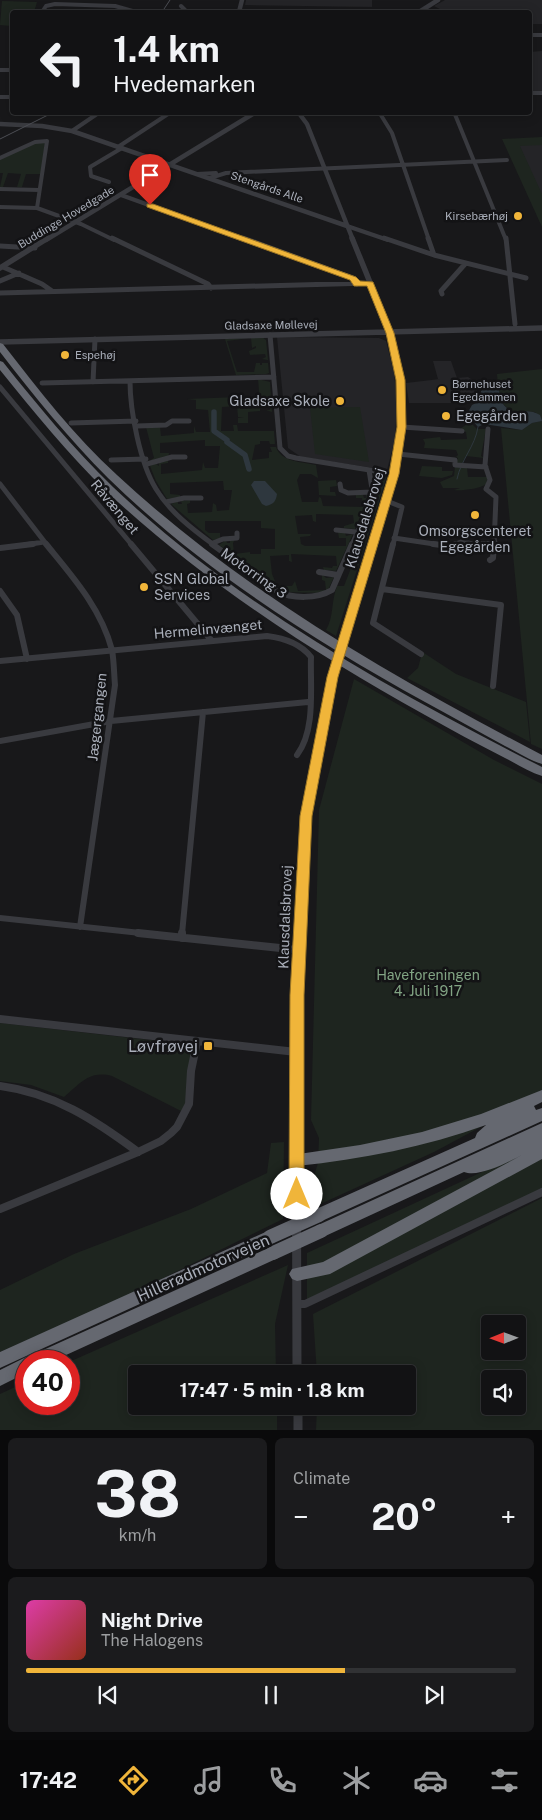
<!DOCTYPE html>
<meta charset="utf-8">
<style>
body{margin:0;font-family:"Public Sans",sans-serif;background:#1b1b1d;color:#f1f3f6;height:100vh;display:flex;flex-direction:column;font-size:19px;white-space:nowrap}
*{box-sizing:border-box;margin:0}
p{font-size:16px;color:#9c9ea0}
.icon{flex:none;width:28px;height:28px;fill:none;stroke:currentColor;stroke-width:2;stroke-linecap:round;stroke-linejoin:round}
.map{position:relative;height:1430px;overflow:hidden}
.sheet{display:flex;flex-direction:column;gap:8px;padding:8px;background:#0a0a0b;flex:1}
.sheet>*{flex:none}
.banner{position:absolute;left:10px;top:10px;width:522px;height:105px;border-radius:5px;box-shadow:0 2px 12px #0003,0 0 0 1px #313234;background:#121214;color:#f1f3f6;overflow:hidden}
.needle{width:32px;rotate:269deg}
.controls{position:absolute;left:481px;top:1315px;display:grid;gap:10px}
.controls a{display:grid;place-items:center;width:45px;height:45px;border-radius:5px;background:#121214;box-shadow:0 2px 12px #0003,0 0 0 1px #313234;font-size:25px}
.speed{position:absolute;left:15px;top:1350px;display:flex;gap:10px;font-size:25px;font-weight:700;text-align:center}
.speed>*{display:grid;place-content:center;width:65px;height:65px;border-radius:50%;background:#121214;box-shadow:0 2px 12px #0003,0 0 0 1px #313234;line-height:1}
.speed .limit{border:8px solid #d22;background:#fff;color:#111}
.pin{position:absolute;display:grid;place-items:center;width:42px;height:42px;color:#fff;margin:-51px -21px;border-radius:50% 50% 50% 0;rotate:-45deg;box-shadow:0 0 5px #0007}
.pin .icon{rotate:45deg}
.me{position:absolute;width:55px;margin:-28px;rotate:0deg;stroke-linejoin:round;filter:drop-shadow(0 0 4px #0008)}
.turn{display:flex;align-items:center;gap:18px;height:105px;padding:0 20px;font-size:22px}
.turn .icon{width:65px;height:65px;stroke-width:2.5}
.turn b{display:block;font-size:35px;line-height:42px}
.big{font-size:38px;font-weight:700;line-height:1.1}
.sheet .widget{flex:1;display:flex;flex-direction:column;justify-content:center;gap:8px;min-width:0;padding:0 18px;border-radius:8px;background:#1b1b1d}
.sheet .dial{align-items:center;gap:0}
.dial b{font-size:65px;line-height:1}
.song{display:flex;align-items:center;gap:15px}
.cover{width:60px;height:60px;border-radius:8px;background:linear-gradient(135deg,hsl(320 70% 55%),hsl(10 70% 35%))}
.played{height:5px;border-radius:2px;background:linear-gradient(90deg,#f0b53a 65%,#313234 65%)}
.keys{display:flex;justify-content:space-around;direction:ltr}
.heat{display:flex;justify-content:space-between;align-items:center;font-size:28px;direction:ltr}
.sheet .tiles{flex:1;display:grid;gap:8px;grid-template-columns:1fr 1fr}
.widget:last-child{grid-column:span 2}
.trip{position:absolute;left:128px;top:1365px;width:288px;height:50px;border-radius:5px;background:#121214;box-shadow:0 2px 12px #0003,0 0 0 1px #313234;font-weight:700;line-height:50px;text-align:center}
.tabs{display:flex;height:80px;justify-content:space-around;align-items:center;background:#070708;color:#9c9ea0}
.tabs .icon{width:35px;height:35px}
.tabs .selected{color:#f0b53a}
.tabs b{font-size:22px;color:#f1f3f6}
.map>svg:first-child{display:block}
</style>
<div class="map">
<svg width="542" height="1430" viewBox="0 0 542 1430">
<rect width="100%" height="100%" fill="#18181a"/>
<!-- built -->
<path fill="#242427" d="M246,0h126v7l-127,-2z
M445,0h97v24h-12v-12h-84l-12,-6z
M542,51v41h-12v-40z
M519,145h23v49h-1z
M277,337l102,1 7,3 8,31 3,33 -2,34 -8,31 -86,-13 -13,-9z
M433,361h18l6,17 11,-1 9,6v15l-16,5h-52l-3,-20 34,-4h-2z"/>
<!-- green -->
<path fill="#1e251f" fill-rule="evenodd" d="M2,1l35,1 -3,10h-22v14l-12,-1z
M542,137v8l-22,1 22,48v33l-40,-88z
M36,142l9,1 -4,31h-15l-4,13h-5l4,-13 -13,-1 -5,14h-3l3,-14h-3v-14z
M262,337l4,3 2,20 -6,-1 4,-2 -1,-3 -15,1 -1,-4 7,-3v-2l-4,2 -1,-10z
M249,338l-22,3 10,31h17l2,-9h4v2h2v-2h6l1,10 -3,1 -30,1 -11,-36z
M542,369v380l-11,-5 -30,-316 21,2 10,-7 9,-2 -6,-9 -12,-1 -8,2c-19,-11 -16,-19 -18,-39z
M258,379l12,3 2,30 -6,-2h4v-6h-10z
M239,397l1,12 20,-1v3l-12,1v11h-10v-5l6,-1h-6l-1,-11 -15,1 -1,24h13l-1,-6h4l1,6h36l1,13h-5l-1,-3h-9v3l-5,1 -3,15 17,-2v-6h3l-2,-5h6c5,15 26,15 40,18l2,13 -7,-4h-11l-3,6 5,22h16l1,-5 2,1 2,8 40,1 -1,-9h-6v-3h7l1,3h2v-3h3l-14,34 -11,-1v-2l10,-3 -1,-8 -37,-1v8l-3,-1 -1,-6 -17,1 3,18h13l-1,2 -10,1 1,7 4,2h41v-8h-7l-1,-6 7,1 1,3 7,-2 -17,37 -12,-1 -1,-3 9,1 1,-2h4l-1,-10 -45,-2 1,8 -3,-1v-6l-19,1 2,18 5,12h15l3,-5 3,10 28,-1 -1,-9 -3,-1v-6l4,4 8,-1 -6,13 -6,3 -38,-1 -65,-47 7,-5 1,3h3v-3l5,-1 -2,4 1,11 16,-2v2h11v-5h14v-20l-14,-1v-7h-56v9l4,3h11v6l-7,1 -42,-36 7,-3v3h4l-1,-3 9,-1v3l-3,1 1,9 24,-1 1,-9 3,2 1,6 12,-1 3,-20h-8l-1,-9 -53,2v11l10,1v2l-13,2 -11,-18 -6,-15 5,-3 4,3v-4l9,-2v3l-7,1v10l41,-4 1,-8 2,6h13l2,-22h-15v-6l-45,3v10h9l-1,4 -19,4 5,-3 -8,-31h14l1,9 33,-3v-7l2,6h14l-2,-22 -12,-1v-9l-9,-1z
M360,407l9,55 -54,-8 -5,-46z
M470,422l7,7h9l-5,27 3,2 -18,-2 -5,9 -5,-1 2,-6 -2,-1 2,-2 -2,-5 -32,-2 1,-5 -2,-4 17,-2 1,3 26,-1 -1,-7 -6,-3z
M422,466l20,1v4h11l-1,4 -10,3 -23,-2z
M455,466l12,2 1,9h20l-2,7c-6,5 -25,7 -32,6l6,-2h-17l-3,-6 14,-6z
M373,473l14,2 -2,7 -49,154 -10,-6c8,-13 5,-29 11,-44h7l23,-59 -5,-2 10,-23h5l1,-4 -3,-1 -1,-7 4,-1 -1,-5h-4z
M336,480l1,6 -7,1v5h5l1,4 -17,-1 -1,-14z
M424,653l32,21 70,28 4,40 -123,-64 11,-10 3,-11z
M354,679l140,81 48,24v310l-108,58 -131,60 15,-49 1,-25 -8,-18 8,-310z
M0,1023l193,22 -5,47 -5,20 -71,-36c-23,-6 -31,7 -48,21l-33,-12 -31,-4z
M284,1142l-1,77 -154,76 -129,57v-62l74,-36 117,-45 76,-36 4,-30z
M536,1147l6,1v42l-235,110v-47z
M542,1198v232h-226l1,-24h89v-32h-89l-4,-60zM490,1324h28v27h-28zM490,1379h28v27h-28z
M288,1265l-13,59 1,50h-140v32h141v24h-277v-36l26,-12v22h43v-42z"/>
<!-- water -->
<path fill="#2e373e" d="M493,385l6,2c0,14 3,19 16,26 9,-2 16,-3 25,2l2,6 -10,2 -10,7 -38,-6 -6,3 -11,-13 5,-9 8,-4 1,-10z
M254,481h11l12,13c-1,7 -3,10 -11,12l-4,-2 -11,-19z"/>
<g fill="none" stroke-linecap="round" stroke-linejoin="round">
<!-- stream -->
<path stroke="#2e373e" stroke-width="1" d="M457,479c4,-20 18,-32 21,-52"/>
<!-- canal -->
<path stroke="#2e373e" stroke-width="5.5" d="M214,412v19l13,9
M227,442l18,13 4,14"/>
<!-- minor-far3 -->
<path stroke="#393a3f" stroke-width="4" d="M181,6l6,6
M42,12l4,-6 9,-2 60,2 21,6
M530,35h12
M0,70h12
M530,93h12
M0,97h12
M379,112l13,21 37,107
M454,112l52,128
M72,131l28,-19
M118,147l53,-35
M0,158l35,-16 12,-1 -10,67
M197,174l19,-1
M210,178l16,-5 281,-13
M109,182l-18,-6 -1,-9 32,-19
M0,189l39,1
M121,195l125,45
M0,207l37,1 44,16 33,16
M347,226l41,14"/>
<!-- minor-far2 -->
<path stroke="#393a3f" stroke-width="5" d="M112,238l96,46 3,4
M243,238l110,40 4,6
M384,238l50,17 92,23
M428,238l6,17
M506,238l9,86
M0,246l35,2
M3,267l39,17 10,7
M0,281l19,-8
M0,293l370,-10
M442,294l-1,-3 24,-27
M270,335l10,113 8,8 8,2 98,16
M130,381c0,30 10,82 26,108 14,23 36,40 58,56
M93,382l2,-43
M42,383l232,-6
M0,387l132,158
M71,423l65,-2
M137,426l29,-1 6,-4h17
M402,427l60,4
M488,429l-3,36 5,15 -4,9 10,8 -2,48
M398,454l57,6v5l31,2
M111,460l35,-1
M147,464l25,-7h13
M0,484l47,61
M340,484l1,6 7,3 24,-1
M387,501l15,6 -9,38
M166,502l18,-4h17
M336,530l20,2
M394,538l47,7
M213,543l10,-4 14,-1v-5
M24,545l20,-3
M352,545l21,-50 -4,-25
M453,545l8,-3 20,3
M484,545l11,-3"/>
<!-- minor-far1 -->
<path stroke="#393a3f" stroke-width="6" d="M46,544c26,32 55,64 66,106 2,11 2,24 3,35l-35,242
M131,544l81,97
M212,544l65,47c15,8 40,8 55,-1l20,-46
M393,544l-20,79 48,31
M433,544l17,2 7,-2
M472,544h17
M0,548l33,-4
M490,560l3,-2 1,-14
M319,572l19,3
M382,589l119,16 -8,81
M0,591l17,24 10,44
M0,661l267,-25c17,2 33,7 44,21 -1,30 5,73 -14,98
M0,741l111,-20 197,-19
M0,918l150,16
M182,934l21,-222"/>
<!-- minor -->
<path stroke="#393a3f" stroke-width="8" d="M138,933l161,17
M182,938v-5
M0,1019l296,33
M0,1086c54,7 95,34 138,66
M0,1209l138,-57 23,-11 10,-8 6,-6 12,-23 2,-33 6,-29
M297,1304h8l237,-112"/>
<!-- tertiary-far3 -->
<path stroke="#393a3f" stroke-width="4.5" d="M239,12l3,-12
M419,12l19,-12
M298,112l9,12 46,116
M0,124l42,2 30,5 275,95
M46,240l210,-128"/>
<!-- tertiary-far2 -->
<path stroke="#393a3f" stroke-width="5.5" d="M352,238c25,62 53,121 50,188 -2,40 -18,80 -30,119
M0,268l48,-30
M0,342l542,-14"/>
<!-- tertiary-far1 -->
<path stroke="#393a3f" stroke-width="8" d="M345,633l28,-89
M300,934l6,-117 27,-140"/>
<!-- tertiary -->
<path stroke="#393a3f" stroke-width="9" d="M297,1374l-1,-346 4,-95
M298,1406v24"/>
<!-- motorway -->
<path fill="#656870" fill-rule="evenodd" d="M0,343l3,1c36,46 71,92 114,131 126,117 274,201 425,280v9c-13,-4 -25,-12 -37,-18 -27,-15 -53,-29 -80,-44 -112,-62 -224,-133 -317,-224 -39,-39 -74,-82 -108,-126z
M0,361l3,1c35,44 70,86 110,125 124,118 277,203 429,280v9c-13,-4 -25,-12 -37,-18 -27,-14 -54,-28 -80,-43 -113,-62 -223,-135 -318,-223 -39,-38 -73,-80 -107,-122z
M542,1090v12l-8,4 2,4 6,-2v13l-218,99 -5,2 -5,-2 -2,-5 2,-5 161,-72 2,-5 9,-8c-61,22 -124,34 -189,41l-5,-1 -2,-5 2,-5 68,-10 62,-13 59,-18z
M542,1123v36l-212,115 -33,7 -5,-2 -3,-5 3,-5 31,-7 201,-108c-14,7 -44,24 -60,18l-143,66 -5,-2 -2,-5 2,-5z
M270,1230l5,2 2,5 -2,5 -275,126v-16z
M273,1246l5,2 3,5 -3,5 -225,103h-27v12l-26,13v-16l26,-13 3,1 1,-2z"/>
<!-- tram -->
<path stroke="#4c4e54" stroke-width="1" d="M162,12l8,-12
M0,139l54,-27"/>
<!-- tertiary-bridge -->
<path stroke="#393a3f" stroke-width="8" d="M333,677l12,-44"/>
<!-- motorway-bridge -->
<path stroke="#656870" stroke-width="14" d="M270,1237l49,-22
M273,1253l48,-22"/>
</g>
<!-- route -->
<path fill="#f0b53a" stroke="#9c7626" d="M147,204h6l203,73 4,4 13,1 21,51 11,47 1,47 -7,47 -61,203 -26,139 -8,179v199l-2,4 -5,2 -5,-2 -3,-4 1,-199 10,-179 27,-139 62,-203 8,-47 -1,-47 -10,-47 -19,-47h-13l-4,-6 -203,-73z"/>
<!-- markers -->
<g fill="#f0b53a" stroke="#131315" stroke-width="2">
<circle cx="518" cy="216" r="5"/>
<circle cx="65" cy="355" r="5"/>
<circle cx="442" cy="390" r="5"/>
<circle cx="340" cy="401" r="5"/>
<circle cx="446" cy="416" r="5"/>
<circle cx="475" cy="515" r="5"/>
<circle cx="144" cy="587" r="5"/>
<rect x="203" y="1041" width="10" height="10" rx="2.5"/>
</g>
<g text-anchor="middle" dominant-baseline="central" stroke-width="5" stroke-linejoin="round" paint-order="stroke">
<!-- far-street labels -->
<g font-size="11" fill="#aaafba" stroke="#131315">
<text transform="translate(267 187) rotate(19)">Stengårds Alle</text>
<text transform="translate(66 217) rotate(-31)">Buddinge Hovedgade</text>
<text transform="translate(271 325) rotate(-1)">Gladsaxe Møllevej</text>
</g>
<!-- far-poi labels -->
<g font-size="11" fill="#aaafba" stroke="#131315" text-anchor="start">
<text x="508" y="216" text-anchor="end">Kirsebærhøj</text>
<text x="75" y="355">Espehøj</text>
<text x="452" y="384">Børnehuset<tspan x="452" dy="13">Egedammen</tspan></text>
</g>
<!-- poi labels -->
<g font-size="14" fill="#aaafba" stroke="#131315" text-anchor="start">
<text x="330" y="401" text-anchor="end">Gladsaxe Skole</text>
<text x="456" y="416">Egegården</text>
<text x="475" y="531" text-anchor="middle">Omsorgscenteret<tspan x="475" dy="16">Egegården</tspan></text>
<text x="154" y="579">SSN Global<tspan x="154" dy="16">Services</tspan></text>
</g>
<!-- street labels -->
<g font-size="14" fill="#aaafba" stroke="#131315">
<text transform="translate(115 507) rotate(50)">Råvænget</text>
<text transform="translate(365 518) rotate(-73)">Klausdalsbrovej</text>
<text transform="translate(254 573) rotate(35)">Motorring 3</text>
<text transform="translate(208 629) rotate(-5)">Hermelinvænget</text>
<text transform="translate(97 717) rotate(-84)">Jægergangen</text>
<text transform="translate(285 917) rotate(-88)">Klausdalsbrovej</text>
</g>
<!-- park labels -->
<g font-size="14" fill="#82a484" stroke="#131315">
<text x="428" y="975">Haveforeningen<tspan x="428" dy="16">4. Juli 1917</tspan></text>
</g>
<!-- near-poi labels -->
<g font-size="16" fill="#aaafba" stroke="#131315" text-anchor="end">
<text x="198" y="1046">Løvfrøvej</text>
</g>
<!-- near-street labels -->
<g font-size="16" fill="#aaafba" stroke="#131315">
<text transform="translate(203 1268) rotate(-24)">Hillerødmotorvejen</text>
</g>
</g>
</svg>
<div class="controls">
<a><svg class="needle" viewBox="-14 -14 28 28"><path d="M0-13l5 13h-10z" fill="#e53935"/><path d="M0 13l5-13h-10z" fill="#9c9ea0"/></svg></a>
<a><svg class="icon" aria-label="sound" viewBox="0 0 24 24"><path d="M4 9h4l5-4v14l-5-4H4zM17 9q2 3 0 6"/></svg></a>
</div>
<div class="speed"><div class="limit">40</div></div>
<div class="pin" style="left:150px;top:205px;background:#d93025"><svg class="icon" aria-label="arrive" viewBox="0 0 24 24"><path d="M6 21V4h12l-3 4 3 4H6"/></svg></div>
<svg class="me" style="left:297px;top:1194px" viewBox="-20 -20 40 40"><circle r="19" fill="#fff"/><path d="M0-13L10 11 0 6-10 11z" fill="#f0b53a"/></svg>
<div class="trip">17:47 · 5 min · 1.8 km</div>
<div class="banner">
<div class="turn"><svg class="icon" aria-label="left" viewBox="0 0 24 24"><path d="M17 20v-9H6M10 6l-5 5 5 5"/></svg><div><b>1.4 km</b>Hvedemarken</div></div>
</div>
</div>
<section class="sheet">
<div class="tiles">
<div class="widget dial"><b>38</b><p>km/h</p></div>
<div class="widget"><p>Climate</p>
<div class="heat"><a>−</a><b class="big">20°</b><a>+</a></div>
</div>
<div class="widget">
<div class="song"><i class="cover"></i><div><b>Night Drive</b><p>The Halogens</p></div></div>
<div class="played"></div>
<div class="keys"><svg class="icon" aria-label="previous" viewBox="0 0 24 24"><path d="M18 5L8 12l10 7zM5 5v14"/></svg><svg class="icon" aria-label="pause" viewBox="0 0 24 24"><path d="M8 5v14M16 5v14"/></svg><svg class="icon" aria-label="next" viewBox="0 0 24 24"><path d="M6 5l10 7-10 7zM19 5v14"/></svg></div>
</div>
</div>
</section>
<nav class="tabs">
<b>17:42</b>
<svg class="icon selected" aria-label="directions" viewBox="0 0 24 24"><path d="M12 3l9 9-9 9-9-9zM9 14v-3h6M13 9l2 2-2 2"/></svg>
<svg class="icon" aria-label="music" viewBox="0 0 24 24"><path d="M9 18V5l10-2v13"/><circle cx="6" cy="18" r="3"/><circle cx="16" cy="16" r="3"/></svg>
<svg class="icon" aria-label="phone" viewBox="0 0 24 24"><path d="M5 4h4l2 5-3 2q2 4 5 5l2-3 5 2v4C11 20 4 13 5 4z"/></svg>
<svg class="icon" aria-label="climate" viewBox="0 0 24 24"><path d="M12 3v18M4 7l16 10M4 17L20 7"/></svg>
<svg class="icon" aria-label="car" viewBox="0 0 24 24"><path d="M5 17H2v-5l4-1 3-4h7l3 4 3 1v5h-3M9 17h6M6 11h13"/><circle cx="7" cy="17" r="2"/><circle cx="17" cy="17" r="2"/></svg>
<svg class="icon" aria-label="filters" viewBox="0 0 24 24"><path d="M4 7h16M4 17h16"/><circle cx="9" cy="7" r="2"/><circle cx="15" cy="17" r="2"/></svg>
</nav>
